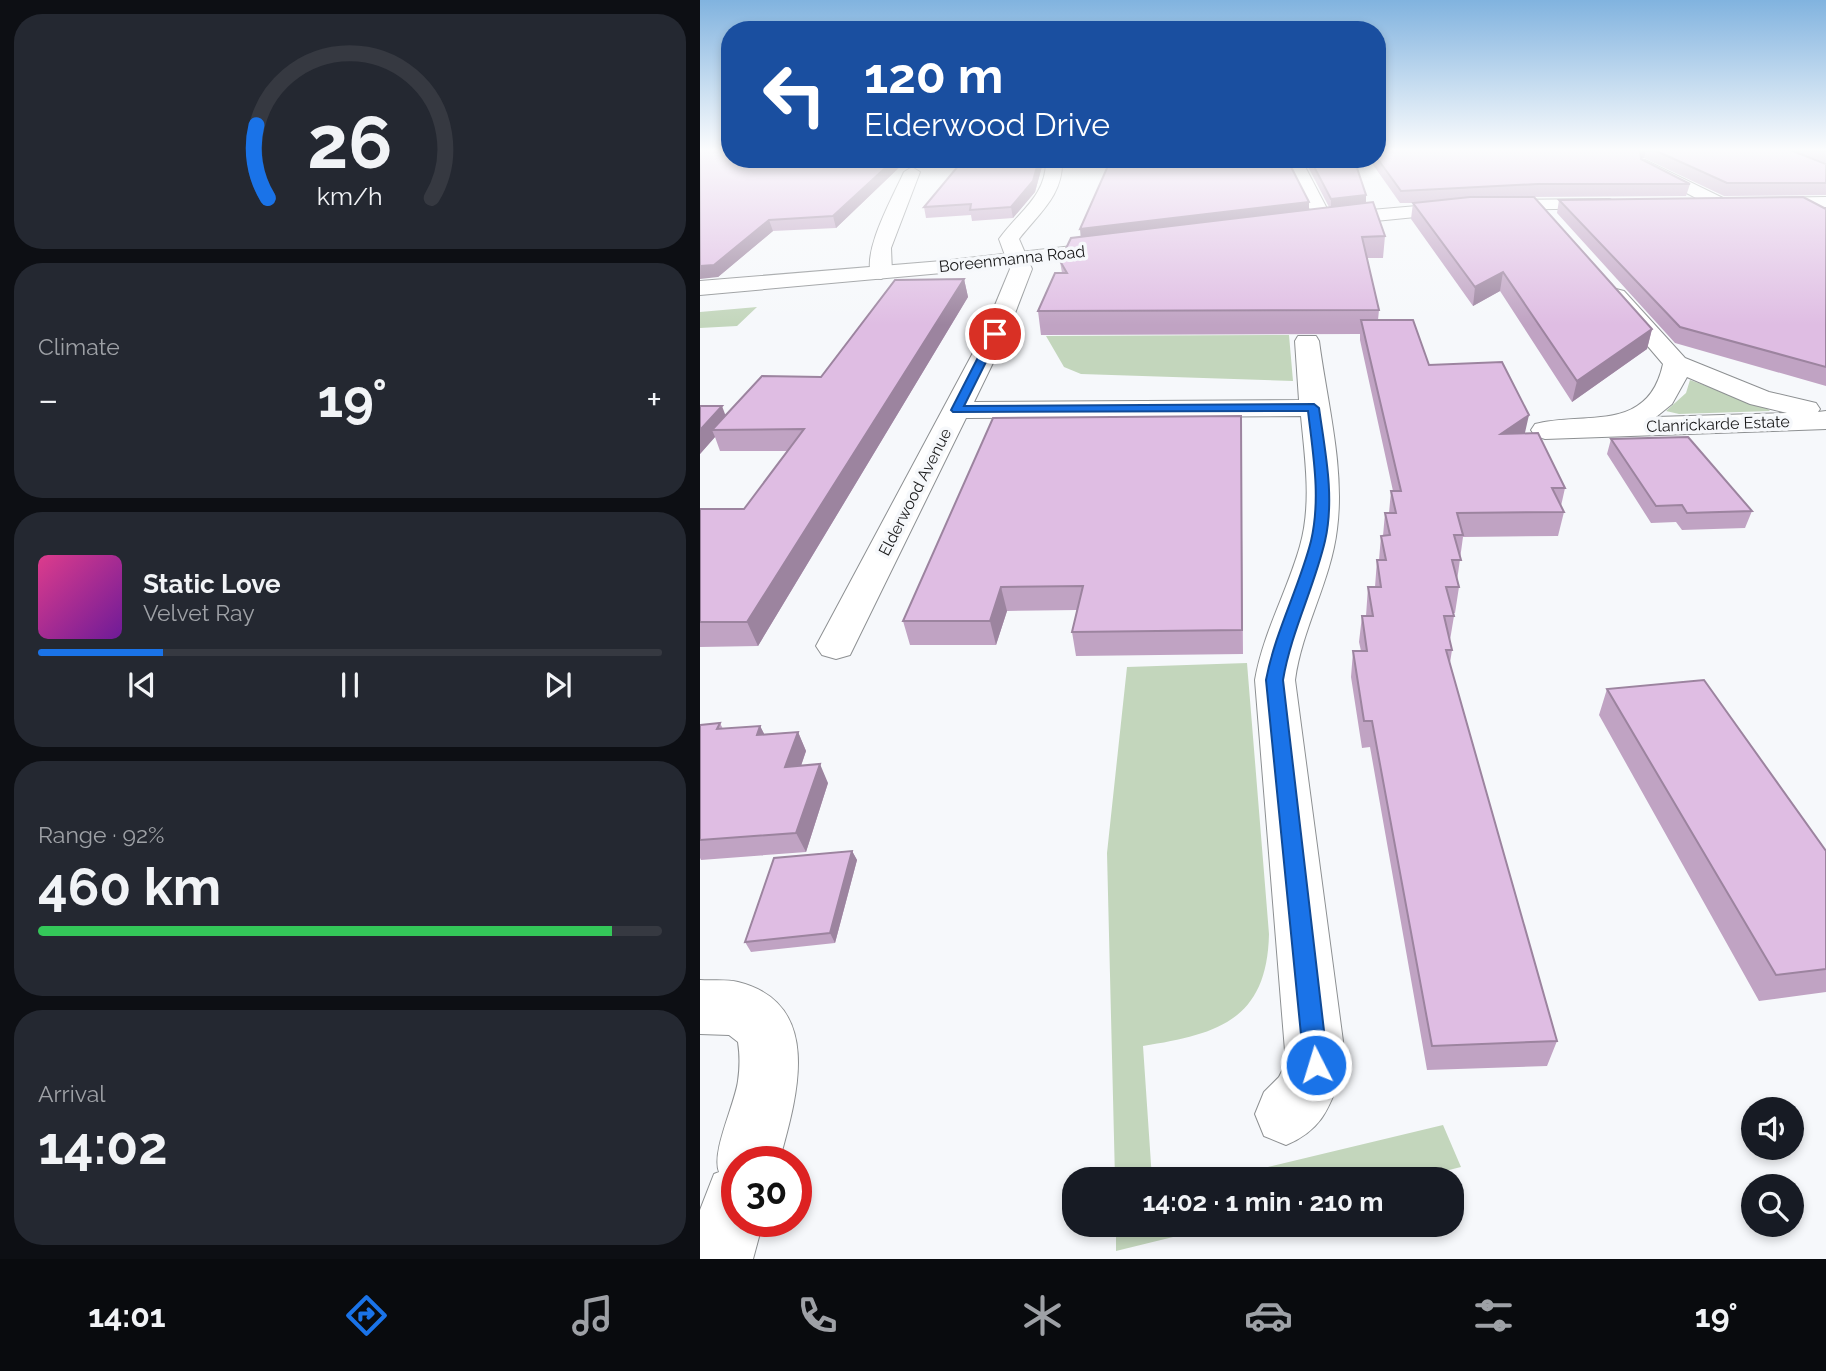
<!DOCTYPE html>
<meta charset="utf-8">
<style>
body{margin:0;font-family:Raleway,sans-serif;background:#242831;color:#f1f3f6;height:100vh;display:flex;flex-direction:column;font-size:26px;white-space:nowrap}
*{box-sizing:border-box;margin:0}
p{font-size:23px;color:#9ea1a6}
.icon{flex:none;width:38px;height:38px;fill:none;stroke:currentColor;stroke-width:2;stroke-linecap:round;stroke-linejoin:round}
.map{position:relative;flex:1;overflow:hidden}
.sheet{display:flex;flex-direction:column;gap:14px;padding:14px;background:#0d0f14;width:700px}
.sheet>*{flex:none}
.hud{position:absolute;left:21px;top:21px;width:665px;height:147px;border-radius:28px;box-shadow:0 4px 10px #0003;background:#1a4fa0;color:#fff;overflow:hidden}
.tools{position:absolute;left:1041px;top:1097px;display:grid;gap:14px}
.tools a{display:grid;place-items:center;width:63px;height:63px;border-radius:50%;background:#171b24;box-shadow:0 4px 10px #0003;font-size:35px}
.speed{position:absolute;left:21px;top:1146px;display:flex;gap:14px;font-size:35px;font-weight:700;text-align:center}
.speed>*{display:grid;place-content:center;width:91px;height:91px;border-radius:50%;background:#171b24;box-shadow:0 4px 10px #0003;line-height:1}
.speed .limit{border:10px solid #d22;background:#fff;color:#111}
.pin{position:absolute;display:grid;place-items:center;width:60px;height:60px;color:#fff;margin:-30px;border:4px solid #fff;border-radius:50%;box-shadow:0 2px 7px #0007}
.me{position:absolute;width:77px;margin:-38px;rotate:355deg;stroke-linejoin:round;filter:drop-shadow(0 0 5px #0008)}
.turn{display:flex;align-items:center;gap:24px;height:147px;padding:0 28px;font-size:32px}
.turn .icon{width:91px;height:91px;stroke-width:2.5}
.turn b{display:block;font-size:49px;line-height:60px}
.big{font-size:52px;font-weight:700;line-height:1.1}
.sheet .card{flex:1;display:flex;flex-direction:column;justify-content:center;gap:10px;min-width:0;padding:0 24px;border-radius:28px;background:#242831}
.sheet .dial{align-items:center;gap:0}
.dial svg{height:182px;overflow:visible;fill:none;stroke:#363941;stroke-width:7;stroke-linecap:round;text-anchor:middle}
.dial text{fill:#f1f3f6;stroke:none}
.song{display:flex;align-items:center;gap:21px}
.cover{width:84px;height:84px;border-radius:10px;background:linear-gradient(135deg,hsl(330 70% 55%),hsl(280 70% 35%))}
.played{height:7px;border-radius:4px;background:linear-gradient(90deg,#1a73e8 20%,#363941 20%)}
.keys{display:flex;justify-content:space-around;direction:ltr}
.heat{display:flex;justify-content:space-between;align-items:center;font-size:38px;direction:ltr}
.charge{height:10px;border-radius:5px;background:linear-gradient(90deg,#34c759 92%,#363941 0)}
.trip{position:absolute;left:362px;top:1167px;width:402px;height:70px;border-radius:28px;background:#171b24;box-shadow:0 4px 10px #0003;font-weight:700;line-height:70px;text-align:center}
.dock{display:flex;height:112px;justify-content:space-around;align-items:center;background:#090b0e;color:#9ea1a6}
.dock .icon{width:49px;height:49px}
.dock .active{color:#1a73e8}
.dock b{font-size:32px;color:#f1f3f6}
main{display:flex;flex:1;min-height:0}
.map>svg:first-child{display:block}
</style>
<main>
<section class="sheet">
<div class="card dial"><svg viewBox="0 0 100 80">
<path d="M14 69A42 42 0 1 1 86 69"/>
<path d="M14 69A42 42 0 0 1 9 37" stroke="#1a73e8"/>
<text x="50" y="56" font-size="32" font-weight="700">26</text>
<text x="50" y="72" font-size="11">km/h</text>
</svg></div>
<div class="card"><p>Climate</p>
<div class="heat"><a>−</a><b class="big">19°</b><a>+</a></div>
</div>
<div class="card">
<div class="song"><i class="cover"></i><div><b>Static Love</b><p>Velvet Ray</p></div></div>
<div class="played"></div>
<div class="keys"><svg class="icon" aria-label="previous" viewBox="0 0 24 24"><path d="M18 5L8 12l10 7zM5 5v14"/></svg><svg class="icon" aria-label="pause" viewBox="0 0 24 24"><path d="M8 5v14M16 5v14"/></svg><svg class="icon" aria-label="next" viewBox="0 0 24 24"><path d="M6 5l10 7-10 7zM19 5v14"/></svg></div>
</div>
<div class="card"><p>Range · 92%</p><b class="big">460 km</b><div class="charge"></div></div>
<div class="card"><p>Arrival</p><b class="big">14:02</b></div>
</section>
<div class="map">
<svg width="1126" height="1259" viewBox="0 0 1126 1259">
<rect width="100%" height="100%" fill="#f6f8fb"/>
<!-- green -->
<path fill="#c3d6bc" d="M57,307l-20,19 -37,2v-16z
M589,335l4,46 -212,-7 -17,-7 -18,-31z
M990,380l77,28 3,3 -91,3 -13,-3 20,-18z
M547,663l22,271c-2,87 -52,100 -126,112l9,133h-37l-8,-326 20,-186z
M743,1125l18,42 -52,13 -191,-1z
M416,1225h106l-106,26z"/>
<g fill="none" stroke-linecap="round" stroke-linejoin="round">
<!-- minor casing -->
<g stroke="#8d9092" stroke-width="2">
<path id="minor" d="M346,159h16c2,36 -23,54 -43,80l13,30 -25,65 -33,68 325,-2 -4,-59 3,-5h18l3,5c8,61 26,127 18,188 -6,52 -35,99 -42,151l51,384c-16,38 -19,64 -60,81l-22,-9 -9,-22 9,-22 15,-15 7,-14 -31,-383c8,-47 32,-88 45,-134 12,-42 5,-87 1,-130l-335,2 -116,237 -14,4 -14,-4 -6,-9 167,-312 27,-65 -11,-30c20,-28 48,-43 47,-80z
M585,159h16l32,61 -2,4h-14z
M945,160l82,40 3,4 -9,5 -6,-1 -76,-40v-6z
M212,167l8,5 -29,76 1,25 -11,6 -8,-1c-14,-22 21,-83 31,-106z
M916,289l8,2 61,67 84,34 47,11 4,6 -2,3 8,-1v18l-281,10 -10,-3 -4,-6 4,-6c50,-13 113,10 128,-60l-58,-68zM987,377l63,27 37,9 -131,4 16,-13z
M0,980c12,1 26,-1 38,2 88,22 58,118 41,180h-42v60h26l-10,37h-53v-49l14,-36 5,-2c-8,-20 16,-68 19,-91 2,-14 2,-26 0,-39l-9,-7 -29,-1z"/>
</g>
<!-- major casing -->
<g stroke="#8d9092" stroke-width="2">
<path id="major" d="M1126,197v10l-64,1 -9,-5 9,-5z
M910,199l9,5 -3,4 -130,2 -161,16 -9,-6 9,-6 161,-14z
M416,241l7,2 3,4 -3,4 -181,22 -242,22v-14l242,-20z"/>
</g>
<!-- minor -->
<use href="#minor" fill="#fff" fill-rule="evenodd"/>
<!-- major -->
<use href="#major" fill="#fff" fill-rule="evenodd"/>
</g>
<!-- wall -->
<path fill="#c0a3c3" d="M0,149l208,10 -72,69 -63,3 -55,46z
M677,149h411l38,15v31l-102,1 -80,-38 -3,1 49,25 -4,12 -158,1 124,132 -5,20 -75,53 -72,-111 -27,15 -62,-87 2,-16h-13l-31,-44h8z
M1088,149h38v14z
M264,159h80l-9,33 -22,26 -41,3 -1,-6 -45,3 -2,-11z
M604,159h50l12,44 19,33 -2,22h-16l12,52 -1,10 51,45 96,68 40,55 -4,18 3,6 -6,24 -95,1 -6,44 2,6 -4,26h-2l1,3 -4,24 2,10 -2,13 107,378 -10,25 -120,4 -57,-323 -8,1 -11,-71 2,-26h8l-2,-9 3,-26h4l2,-29h7l2,-27h2l2,-24h2l2,-23h4l2,-22h2l-33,-151v-6l-319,1 -3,-24 24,-38 -2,-12 249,-59v8l20,-3z
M859,200l267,9v177l-151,-43 -118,-130z
M264,279l4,18 -210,349 -58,1v-138h44l44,-58h-68l-5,-14 -15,17v-48l25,9 96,-38z
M541,416l2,238 -167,2 -4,-24 5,-22 -70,1 -11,34h-86l-7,-24z
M911,439l141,72 -7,17 -63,2 -6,-8 -25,1 -44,-69z
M907,689l219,162v141l-67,9 -160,-286z
M20,723l3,6 37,-3 4,8 34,-2 8,19 -5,15 27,17 -22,69 -105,8 -1,-2v-133z
M152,851l5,9 -22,83 -84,9 -6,-10z"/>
<!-- shaded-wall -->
<path fill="#9c849f" d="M940,149h6l-2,9 -7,2z
M195,159h13l-72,69 -3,-12z
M339,159h5l-9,33 -22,26 -2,-11z
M666,195v11l-35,5v-12z
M609,202v11l-228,28 -1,-12z
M69,220l4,11 -55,46 -18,2v-13z
M803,272l-3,19 -27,15 2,-19z
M264,279l4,18 -210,349 -11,-24z
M952,329l-5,20 -75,53 5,-21z
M22,406l6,16 -16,8 3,7 -15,17v-24z
M829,415l-5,22 -23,-3z
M301,587l6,24 -11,34 -6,-24z
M60,726l10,19 -13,-10z
M98,732l8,19 -12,35 -9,-19z
M120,764l8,19 -22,69 -10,-19z
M152,851l5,9 -22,83 -5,-10z"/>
<!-- building -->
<path fill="#dfbde3" stroke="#9c849f" stroke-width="2" d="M0,149h30v10h165l-62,57 -64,4 -55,45 -14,1z
M677,149h264h-1l1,10 49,25h-152l-137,7 -24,-33z
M952,149h136l38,15v19h-99z
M264,159h75l-6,22 -22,26 -41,3 1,-6 -47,3z
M411,159h176l22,43 -229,27z
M610,159h44l12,36 -35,4z
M770,197h64l118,132 -75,52 -74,-109 -28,15 -62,-84z
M1103,197l23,12v158l-146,-40 -121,-127z
M673,202l12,34 -23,1 17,73 -341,1 17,-38h12l-7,-12 11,-23z
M264,279l-217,343h-47v-113h44l60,-80 -92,1 50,-54 59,1 74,-97z
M661,320h52l16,45 73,-3 27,53 -28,19 37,-1 27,55h-13l12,24 -107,1 6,22h-9l7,25h-9l7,27h-13l8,29h-10l8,34h-6l111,391 -125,5 -60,-325h-8l-11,-70h14l-5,-35h11l-5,-29h13l-4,-27h9l-5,-24 9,-1 -5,-22h11l-5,-22h10z
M0,406h22l-22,24z
M541,416l1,214 -170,2 11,-46 -82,1 -11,34h-87l90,-203z
M988,437l64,74 -65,2 -5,-8 -26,1 -45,-67z
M1004,680l122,171v118l-50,6 -169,-286z
M20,723l-3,6 43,-3 -3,9 41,-3 -13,35 35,-3 -24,69 -96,7v-115z
M152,851l-22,82 -85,9 29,-84z"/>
<!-- sky -->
<linearGradient id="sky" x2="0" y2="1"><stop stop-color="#81b3df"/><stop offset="0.46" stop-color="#fbfcfd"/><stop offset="1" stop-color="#fbfcfd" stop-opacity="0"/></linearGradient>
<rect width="1126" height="325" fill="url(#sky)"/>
<!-- route -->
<path fill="#1a73e8" stroke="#114b97" stroke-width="2" d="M295,331l5,3 -36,72 350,-2 5,4c6,43 16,90 6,133 -11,47 -34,91 -42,139l45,385 -3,8 -9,4 -9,-4 -3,-8 -38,-385c9,-48 33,-92 45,-139 10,-43 2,-87 -3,-130l-355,1 -2,-2 39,-76z"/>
<g text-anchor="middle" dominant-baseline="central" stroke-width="7" stroke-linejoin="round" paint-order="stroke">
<!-- far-street labels -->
<g font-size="16" fill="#181819" stroke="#f6f8fb">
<text transform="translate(312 259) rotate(-6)">Boreenmanna Road</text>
<text transform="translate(1018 424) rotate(-2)">Clanrickarde Estate</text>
<text transform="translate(215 492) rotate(-63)">Elderwood Avenue</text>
</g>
</g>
</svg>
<div class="tools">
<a><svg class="icon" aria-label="sound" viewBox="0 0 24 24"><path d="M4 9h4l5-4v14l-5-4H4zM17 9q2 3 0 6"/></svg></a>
<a><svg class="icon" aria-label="search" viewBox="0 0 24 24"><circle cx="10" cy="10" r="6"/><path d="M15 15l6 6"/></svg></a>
</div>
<div class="speed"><div class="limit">30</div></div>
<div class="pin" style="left:295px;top:334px;background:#d93025"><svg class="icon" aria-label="arrive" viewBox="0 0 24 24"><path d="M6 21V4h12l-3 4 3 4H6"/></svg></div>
<svg class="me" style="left:616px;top:1065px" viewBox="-20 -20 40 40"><circle r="17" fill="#1a73e8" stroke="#fff" stroke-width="3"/><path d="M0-11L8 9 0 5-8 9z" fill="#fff"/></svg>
<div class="trip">14:02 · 1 min · 210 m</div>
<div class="hud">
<div class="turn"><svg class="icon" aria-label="left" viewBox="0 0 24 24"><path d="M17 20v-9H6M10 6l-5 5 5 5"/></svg><div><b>120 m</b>Elderwood Drive</div></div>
</div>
</div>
</main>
<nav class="dock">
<b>14:01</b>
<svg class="icon active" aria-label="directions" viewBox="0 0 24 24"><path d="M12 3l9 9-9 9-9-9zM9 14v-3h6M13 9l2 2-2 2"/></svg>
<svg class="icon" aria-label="music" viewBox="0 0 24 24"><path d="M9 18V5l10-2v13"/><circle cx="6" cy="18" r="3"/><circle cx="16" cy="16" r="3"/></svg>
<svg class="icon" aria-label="phone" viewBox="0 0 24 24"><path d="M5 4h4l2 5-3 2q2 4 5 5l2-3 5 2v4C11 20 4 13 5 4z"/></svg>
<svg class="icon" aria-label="climate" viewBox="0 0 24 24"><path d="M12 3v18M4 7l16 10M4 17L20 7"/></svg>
<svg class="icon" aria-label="car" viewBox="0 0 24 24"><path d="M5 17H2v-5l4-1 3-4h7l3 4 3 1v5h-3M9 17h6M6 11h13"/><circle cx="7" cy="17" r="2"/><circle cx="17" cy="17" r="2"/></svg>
<svg class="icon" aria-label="filters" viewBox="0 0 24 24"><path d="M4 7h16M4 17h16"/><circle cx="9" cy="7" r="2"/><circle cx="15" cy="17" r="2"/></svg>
<b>19°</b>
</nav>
